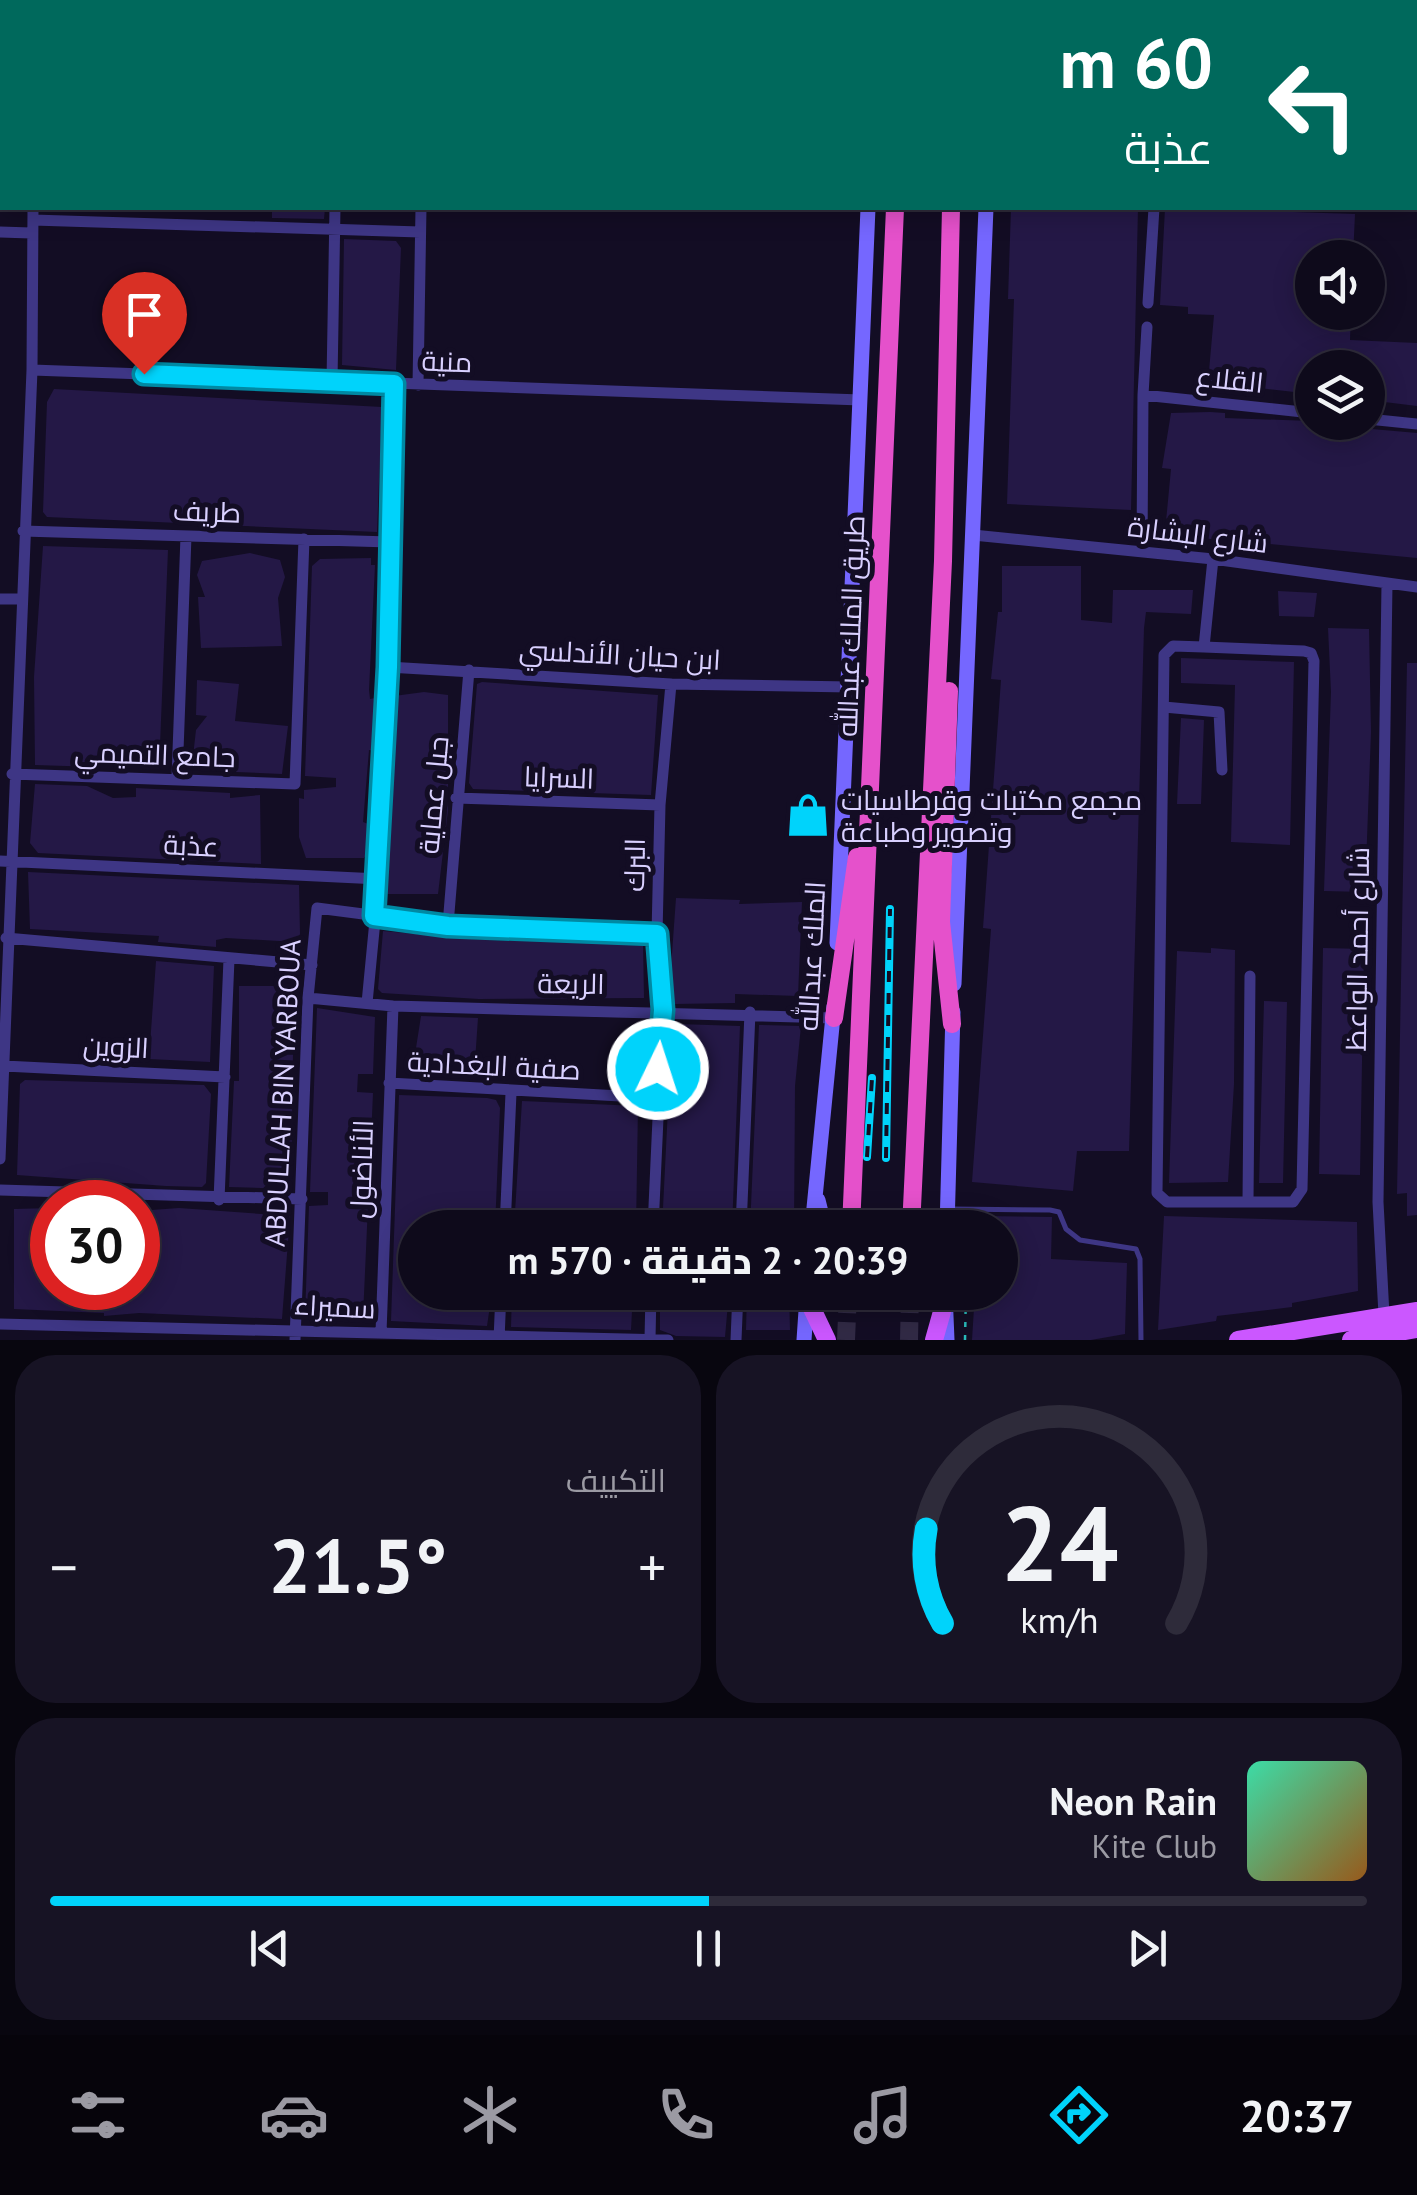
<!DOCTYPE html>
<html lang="ar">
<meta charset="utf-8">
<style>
body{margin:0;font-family:"PT Sans",Cairo,sans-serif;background:#171324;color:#f1f3f6;direction:rtl;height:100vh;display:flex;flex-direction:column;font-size:38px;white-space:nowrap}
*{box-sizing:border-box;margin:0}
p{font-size:32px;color:#9b9aa3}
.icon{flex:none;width:55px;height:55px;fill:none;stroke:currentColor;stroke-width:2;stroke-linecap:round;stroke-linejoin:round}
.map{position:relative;height:1340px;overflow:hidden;direction:ltr}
.panel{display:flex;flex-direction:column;gap:15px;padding:15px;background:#08060f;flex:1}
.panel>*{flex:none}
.guide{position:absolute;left:0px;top:0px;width:1418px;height:210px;box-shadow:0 5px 25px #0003,0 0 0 2px #2e2b3a;direction:rtl;background:#00695c;color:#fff;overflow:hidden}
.buttons{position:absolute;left:1295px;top:240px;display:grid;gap:20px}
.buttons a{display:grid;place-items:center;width:90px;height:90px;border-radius:50%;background:#0e0a1b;box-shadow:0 5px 25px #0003,0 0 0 2px #2e2b3a;font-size:50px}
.speed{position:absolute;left:30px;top:1180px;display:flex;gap:20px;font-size:50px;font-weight:700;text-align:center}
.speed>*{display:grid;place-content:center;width:130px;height:130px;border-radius:50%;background:#0e0a1b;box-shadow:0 5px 25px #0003,0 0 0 2px #2e2b3a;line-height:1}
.speed .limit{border:15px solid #d22;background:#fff;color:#111}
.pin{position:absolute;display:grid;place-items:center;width:85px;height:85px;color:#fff;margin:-102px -42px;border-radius:50% 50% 50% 0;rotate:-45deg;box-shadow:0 0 10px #0007}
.pin .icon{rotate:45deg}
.me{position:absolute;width:110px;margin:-55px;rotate:4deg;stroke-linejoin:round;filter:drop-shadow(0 0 8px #0008)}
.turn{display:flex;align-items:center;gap:35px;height:210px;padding:0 40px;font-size:45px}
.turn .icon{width:130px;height:130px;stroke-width:2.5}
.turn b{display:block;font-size:70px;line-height:85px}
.big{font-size:75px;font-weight:800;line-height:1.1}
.panel .tile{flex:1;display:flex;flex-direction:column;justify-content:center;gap:15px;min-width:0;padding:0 35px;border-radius:40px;background:#171324}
.panel .dial{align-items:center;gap:0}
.dial svg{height:260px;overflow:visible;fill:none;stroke:#2e2b3a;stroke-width:7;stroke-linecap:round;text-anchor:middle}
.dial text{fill:#f1f3f6;stroke:none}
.song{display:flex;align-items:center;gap:30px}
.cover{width:120px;height:120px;border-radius:15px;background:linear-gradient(135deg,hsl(160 70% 55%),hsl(30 70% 35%))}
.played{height:10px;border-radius:5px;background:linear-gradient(90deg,#00d3fb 50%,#2e2b3a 50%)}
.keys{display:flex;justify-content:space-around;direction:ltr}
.heat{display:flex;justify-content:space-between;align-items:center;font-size:55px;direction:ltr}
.panel .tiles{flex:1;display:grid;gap:15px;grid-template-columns:1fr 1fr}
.tile:last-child{grid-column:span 2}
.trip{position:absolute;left:398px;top:1210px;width:620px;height:100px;border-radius:50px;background:#0e0a1b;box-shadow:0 5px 25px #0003,0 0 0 2px #2e2b3a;font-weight:800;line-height:100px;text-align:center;direction:rtl}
.tabs{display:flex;height:160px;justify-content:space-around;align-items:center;background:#06040b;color:#9b9aa3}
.tabs .icon{width:70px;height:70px}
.tabs .current{color:#00d3fb}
.tabs b{font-size:45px;color:#f1f3f6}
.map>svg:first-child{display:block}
</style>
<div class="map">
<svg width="1417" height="1340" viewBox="0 0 1417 1340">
<rect width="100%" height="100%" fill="#130d24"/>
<!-- building -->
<path fill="#241846" d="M272,208h53l-1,11 -52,-1z
M1011,208h127l-7,302 -124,-6 7,-205h-6z
M1165,208l190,6 -2,44h-41v54h39l-1,28 67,3v63l-49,-6v-32h-56v26l-104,-12 6,-67 -26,-1v-7l-28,-2z
M344,239l52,2 5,7 -5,122 -54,-5z
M54,389l328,18 -5,125 -330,-15 -4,-5 4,-110z
M1210,412l15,1v5l114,4 -1,4 79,7v125l-148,-14v4l-104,-16 6,-63 -9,-1 9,-55z
M43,546l125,4 -9,219 -124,-4 -1,-88z
M250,553l30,7 5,17 -7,21 4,48 -81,2 -3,-51h7l-8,-22 5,-14z
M371,558v7h4l-6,125 1,9 5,-1 -1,53 -5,-1 -6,72 8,3v21l-7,12h-58l-7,-21v-39l5,1v-9l32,-3v-9l-31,-2 7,-210 8,-7z
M1002,566h79v54l31,3 1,-33h80l-2,24 -45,-2 -2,16 -15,523h-52l-4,40 -101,-9 19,-253 -8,-1 18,-248 -10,-1 7,-67h4z
M1278,591l39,2 -3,24 -35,-1z
M1328,628l41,1 2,103 -6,160 -41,-1 7,-199z
M1181,658l113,4 -4,183 -59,-3 4,-157 -54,-2z
M1407,663h10v552l-10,1v-23l-10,1z
M197,680l42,4 -4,37 53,5 -6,48 -46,-2v-9l-44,2 4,-35 11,-14 -11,-1z
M482,682l176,13 -7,100 -178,-6 -4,-6 8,-99z
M424,692l24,3v115l-10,84h-51l7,-198z
M1181,718l23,2 -3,84h-24z
M35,784l52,2 26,12 23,-1v-9l94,5v5l30,-3 1,69 -223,-11 -8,-10z
M28,872l271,13 1,49 -4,8 -70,-4 -10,2v7l-58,-5 1,-6 -129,-7z
M676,898l64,2 -1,4 63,-2 -4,94 -63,-2v9l-61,1 -4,-23z
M383,931l100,9 160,3 1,55 -165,1 -97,-6 -4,-4z
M1211,948l24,2 -1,134 -6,98 -59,1 8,-232 34,2z
M1323,948l41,1 -4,226 -41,-1z
M156,961l58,5 -4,96 -61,-3z
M239,986h55l-3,203 -62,-2 5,-106h5z
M1264,1001l23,1 -4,181h-24z
M317,1008l58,9 -2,57h-15l-1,18 16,1 -10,224 -5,5 -53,-6 4,-110 19,-1v-13h-18z
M421,1016l57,2 -4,58 -56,-1 -2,-27z
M678,1024l62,2 -8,202h-70l10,-200z
M759,1025l42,1 -6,60 -1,142h-44z
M25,1080l179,5 7,9 -5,89 -4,4 -36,-1 -149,-11 3,-91z
M399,1095l88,3 9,2 4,8 -5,120h-80v64h77l-5,34 -96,-5z
M522,1101l116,5 -2,122h-122z
M52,1208v80h86v-77l41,-3 111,8 -8,103 -143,-6 -35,3v-3l-90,-4v-100z
M979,1216l73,1 -1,42 76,4 -2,71 -34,6h-119l3,-48h25v-64h-22z
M1164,1216l193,6 1,69 -66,12v4l-75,9 -1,5 -58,9z
M512,1292h121l-2,38 -120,-3z
M660,1292h69l-4,45 -49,-1 -16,-6z
M747,1292h42l1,38h-44z"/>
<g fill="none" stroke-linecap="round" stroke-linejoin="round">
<!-- trunk-tunnel -->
<path stroke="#312a45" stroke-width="18" stroke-dasharray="18 9" stroke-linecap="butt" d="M846,1340l2,-48
M909,1340l1,-48"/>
<!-- path -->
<path stroke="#29baba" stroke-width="2.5" stroke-dasharray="5 8" stroke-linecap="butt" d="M965,1340l1,-48"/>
<!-- service -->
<path stroke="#3e3685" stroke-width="5" d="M953,1209l97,1 9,2 7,17 14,11 56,9 4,10 1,81"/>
<!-- minor -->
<path stroke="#3e3685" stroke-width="11" d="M42,2v-2
M260,2v-2
M344,2v-2
M428,2v-2
M1136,2v-2
M1299,2l1,-2
M1415,45h2
M0,152h2
M1415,203h2
M33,220l387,12
M0,232l31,1
M1148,303l6,-95
M32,370l829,30
M332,381l3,-173
M418,385l3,-177
M1143,395l4,-68
M1368,419l49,5
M23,531l367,11
M973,535l240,24 204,28
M1142,552l1,-157 169,18
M0,599h20
M1204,647l100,4 7,2 3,8 -12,528 -9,13h-126l-10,-9 7,-538 9,-9 31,1 9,-88
M388,667l283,17 179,3
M1164,707l55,5 3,58
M12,774l283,10 9,-245
M177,778l9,-242
M456,798l204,7
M0,861l379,18
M448,925l21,-255
M6,938l306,27
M308,998l85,8 441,12
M367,1003l12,-124 15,-495
M4,1066l221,11
M389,1083l267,15
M0,1159l32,-789 1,-162
M0,1190l302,9
M219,1200l10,-241
M1248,1202l2,-226
M505,1228l6,-135
M653,1228l10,-219 -6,-75 3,-129 11,-121
M741,1228l9,-216
M1384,1315l-6,-113 9,-618
M0,1324l668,16
M381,1333l12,-327
M650,1339l1,-47
M295,1340l13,-342 9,-90 131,17 209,9
M499,1340l2,-48
M736,1340l2,-48"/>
<!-- secondary -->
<path stroke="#7567ff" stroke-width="15" d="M873,2v-2
M993,2v-2
M837,943l31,-735
M954,984l32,-776
M818,1200l7,28
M812,1228l22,-222
M947,1228l6,-216
M852,1292c25,12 40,13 64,0
M945,1292l2,48
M804,1340l3,-44"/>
<!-- primary -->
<path stroke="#cb57ff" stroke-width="18" d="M807,1298l20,42
M934,1340l11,-39
M1238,1340l179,-29
M1351,1340l66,-11"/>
<!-- trunk -->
<path stroke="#e551cb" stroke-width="18" d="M890,0v2
M904,2v-2
M957,2v-2
M973,2v-2
M949,691l-8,231 11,102
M834,1018l23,-161
M851,1228l44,-1020
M911,1228l32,-667 8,-353"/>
<!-- rail casing -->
<g stroke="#00d3fb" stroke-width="8">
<path id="rail" d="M867,1157l5,-79
M886,1158l4,-249"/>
</g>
<!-- rail -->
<use href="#rail" stroke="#130d24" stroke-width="4" stroke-dasharray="11" stroke-linecap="butt"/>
</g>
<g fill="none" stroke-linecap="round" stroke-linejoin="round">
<!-- route casing -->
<g stroke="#0089a3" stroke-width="25">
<path id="route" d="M144,374l250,10 -6,283 -14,249 74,10 209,8 6,76 -5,59"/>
</g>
<!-- route -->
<use href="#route" stroke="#00d3fb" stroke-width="18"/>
</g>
<!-- icons -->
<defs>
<g id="shop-bare" transform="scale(3.45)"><path d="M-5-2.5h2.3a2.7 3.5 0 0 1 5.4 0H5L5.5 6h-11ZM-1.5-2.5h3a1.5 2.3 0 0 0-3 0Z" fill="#00d3fb" stroke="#130d24" stroke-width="2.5" paint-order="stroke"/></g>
</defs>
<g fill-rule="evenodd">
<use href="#shop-bare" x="808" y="815"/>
</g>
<g text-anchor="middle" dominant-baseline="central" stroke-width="10" stroke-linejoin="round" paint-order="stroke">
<!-- street labels -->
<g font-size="28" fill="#d9d0ff" stroke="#130d24">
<text transform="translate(447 361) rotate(2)">منية</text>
<text transform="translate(1230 379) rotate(6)">القلاع</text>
<text transform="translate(207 511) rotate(2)">طريف</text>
<text transform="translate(1198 534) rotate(7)">شارع البشارة</text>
<text transform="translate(850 626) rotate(-88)">طريق الملك عبدالله</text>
<text transform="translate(620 654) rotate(3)">ابن حيان الأندلسي</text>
<text transform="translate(155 754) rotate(2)">جامع التميمي</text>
<text transform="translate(559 777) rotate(2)">السرايا</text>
<text transform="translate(433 795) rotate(-85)">جبل عماية</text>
<text transform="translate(191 845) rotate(3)">عذبة</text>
<text transform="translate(634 865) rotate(-89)">البرك</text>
<text transform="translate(1357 949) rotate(-89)">شارع أحمد الواعظ</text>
<text transform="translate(811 956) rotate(-87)">الملك عبدالله</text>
<text transform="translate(571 983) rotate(1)">الريعة</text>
<text transform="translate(116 1046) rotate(3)">الزوين</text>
<text transform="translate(494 1065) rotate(3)">صفية البغدادية</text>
<text transform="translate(282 1093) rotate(-87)">ABDULLAH BIN YARBOUA</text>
<text transform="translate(361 1169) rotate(-88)">الأناضول</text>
<text transform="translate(335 1306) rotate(3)">سميراء</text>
</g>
<!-- poi labels -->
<g font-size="28" fill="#d9d0ff" stroke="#130d24" text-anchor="start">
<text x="841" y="799">مجمع مكتبات وقرطاسيات<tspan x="841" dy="32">وتصوير وطباعة</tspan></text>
</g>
</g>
</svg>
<div class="buttons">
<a><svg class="icon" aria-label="sound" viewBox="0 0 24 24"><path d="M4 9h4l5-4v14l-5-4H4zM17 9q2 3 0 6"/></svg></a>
<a><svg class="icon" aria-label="layers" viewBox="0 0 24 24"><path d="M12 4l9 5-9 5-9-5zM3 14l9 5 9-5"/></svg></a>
</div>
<div class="speed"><div class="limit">30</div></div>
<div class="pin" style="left:144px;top:374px;background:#d93025"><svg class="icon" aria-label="arrive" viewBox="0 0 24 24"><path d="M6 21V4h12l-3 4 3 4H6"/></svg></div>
<svg class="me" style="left:658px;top:1069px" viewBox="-20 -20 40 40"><circle r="17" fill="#00d3fb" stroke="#fff" stroke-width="3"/><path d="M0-11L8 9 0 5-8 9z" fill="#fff"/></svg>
<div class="trip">20:39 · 2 دقيقة · 570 m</div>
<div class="guide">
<div class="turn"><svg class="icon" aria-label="left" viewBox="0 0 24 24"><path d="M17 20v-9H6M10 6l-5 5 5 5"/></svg><div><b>60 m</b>عذبة</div></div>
</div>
</div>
<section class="panel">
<div class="tiles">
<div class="tile dial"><svg viewBox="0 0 100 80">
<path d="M14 69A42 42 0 1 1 86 69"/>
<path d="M14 69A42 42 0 0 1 9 40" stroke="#00d3fb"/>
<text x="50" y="56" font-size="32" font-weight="700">24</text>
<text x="50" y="72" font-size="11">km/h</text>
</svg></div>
<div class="tile"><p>التكييف</p>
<div class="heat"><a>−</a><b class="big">21.5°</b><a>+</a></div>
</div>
<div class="tile">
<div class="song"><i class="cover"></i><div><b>Neon Rain</b><p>Kite Club</p></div></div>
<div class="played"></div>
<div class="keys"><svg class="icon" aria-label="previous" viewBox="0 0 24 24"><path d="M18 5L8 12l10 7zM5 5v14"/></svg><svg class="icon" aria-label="pause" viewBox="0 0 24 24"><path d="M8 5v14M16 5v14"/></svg><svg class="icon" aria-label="next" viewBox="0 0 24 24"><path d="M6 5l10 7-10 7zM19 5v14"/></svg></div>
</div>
</div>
</section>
<nav class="tabs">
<b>20:37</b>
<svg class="icon current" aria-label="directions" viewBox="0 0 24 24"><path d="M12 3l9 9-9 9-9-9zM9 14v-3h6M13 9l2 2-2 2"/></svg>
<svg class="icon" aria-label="music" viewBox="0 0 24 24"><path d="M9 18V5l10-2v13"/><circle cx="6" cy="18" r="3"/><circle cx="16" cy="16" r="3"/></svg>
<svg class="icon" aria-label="phone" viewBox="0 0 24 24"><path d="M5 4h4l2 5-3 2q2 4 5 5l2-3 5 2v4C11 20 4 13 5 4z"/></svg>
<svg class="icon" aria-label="climate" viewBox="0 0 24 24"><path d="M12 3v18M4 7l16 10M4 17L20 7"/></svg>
<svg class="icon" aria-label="car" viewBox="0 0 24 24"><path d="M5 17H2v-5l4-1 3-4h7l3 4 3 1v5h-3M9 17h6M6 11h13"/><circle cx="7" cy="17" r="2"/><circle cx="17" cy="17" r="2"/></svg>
<svg class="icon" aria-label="filters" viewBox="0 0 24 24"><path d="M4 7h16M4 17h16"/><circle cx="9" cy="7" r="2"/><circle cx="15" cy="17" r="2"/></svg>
</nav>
